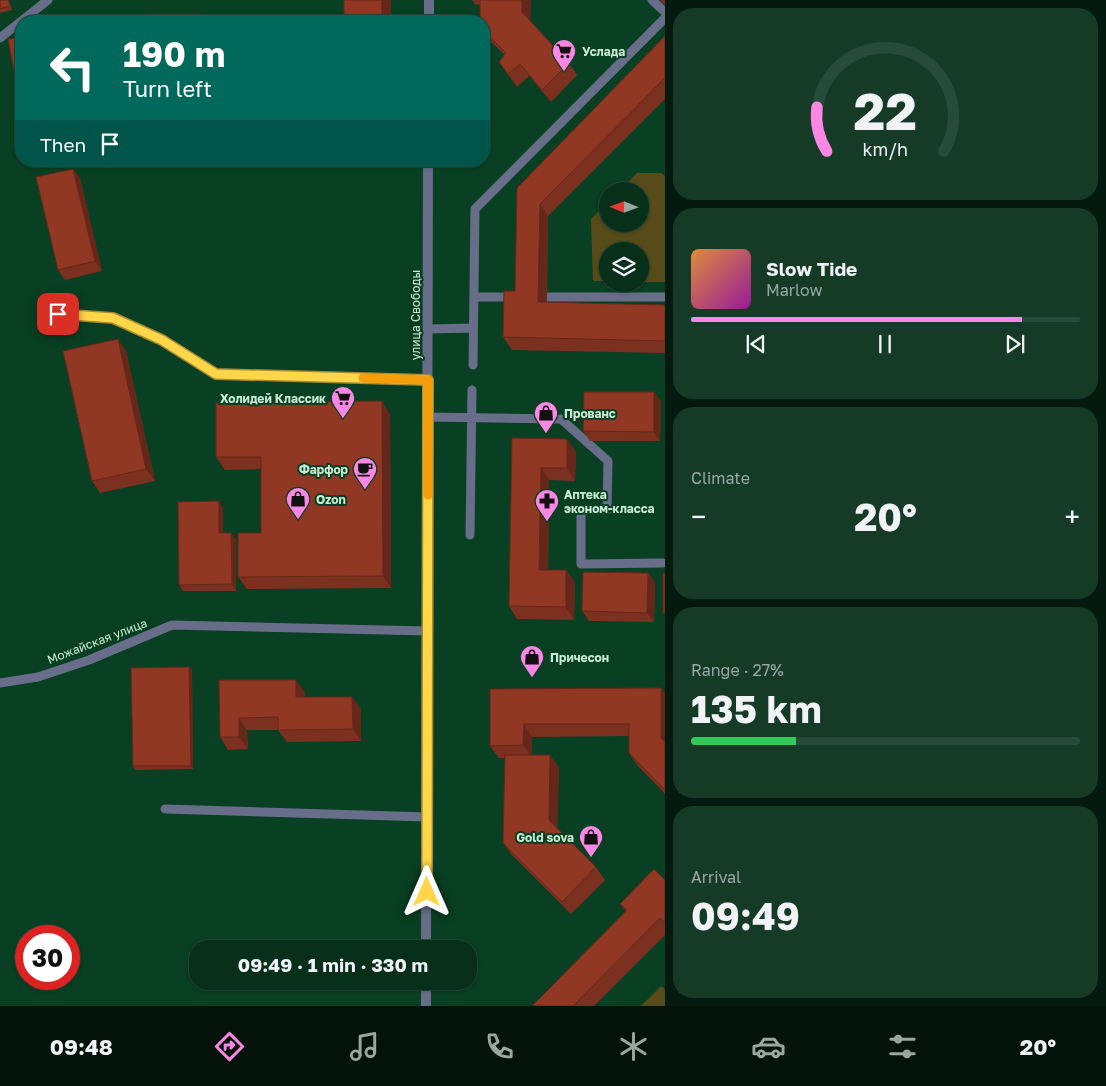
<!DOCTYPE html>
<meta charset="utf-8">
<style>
body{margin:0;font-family:"Golos Text",sans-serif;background:#153b27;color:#f1f3f6;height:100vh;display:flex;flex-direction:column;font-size:19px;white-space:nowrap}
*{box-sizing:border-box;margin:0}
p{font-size:16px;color:#98a9a2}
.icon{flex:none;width:28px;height:28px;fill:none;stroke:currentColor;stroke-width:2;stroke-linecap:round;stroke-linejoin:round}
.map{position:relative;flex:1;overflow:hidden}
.panel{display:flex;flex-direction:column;gap:8px;padding:8px;background:#041a0e;width:441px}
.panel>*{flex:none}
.banner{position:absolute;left:15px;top:15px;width:475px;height:152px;border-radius:20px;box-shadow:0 1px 4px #0004,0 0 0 1px #284a39;background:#00695c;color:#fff;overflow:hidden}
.needle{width:32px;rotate:271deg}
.controls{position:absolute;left:599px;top:182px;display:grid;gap:10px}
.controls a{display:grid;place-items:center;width:50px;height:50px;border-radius:50%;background:#072f1a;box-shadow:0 1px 4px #0004,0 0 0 1px #284a39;font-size:25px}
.speed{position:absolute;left:15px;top:925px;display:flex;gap:10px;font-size:25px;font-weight:700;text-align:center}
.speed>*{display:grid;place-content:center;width:65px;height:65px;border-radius:50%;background:#072f1a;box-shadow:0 1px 4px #0004,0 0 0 1px #284a39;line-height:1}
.speed .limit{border:8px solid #d22;background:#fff;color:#111}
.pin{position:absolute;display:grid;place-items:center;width:42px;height:42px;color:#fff;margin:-21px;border-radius:10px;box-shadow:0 2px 8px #0006}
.me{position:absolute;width:55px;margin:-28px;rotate:0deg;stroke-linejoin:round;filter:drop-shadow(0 0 4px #0008)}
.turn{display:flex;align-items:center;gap:18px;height:105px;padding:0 25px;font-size:22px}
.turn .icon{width:65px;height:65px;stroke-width:2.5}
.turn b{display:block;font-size:35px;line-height:42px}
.then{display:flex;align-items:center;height:48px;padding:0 25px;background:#0003;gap:10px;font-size:19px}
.big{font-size:38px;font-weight:700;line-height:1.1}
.panel .card{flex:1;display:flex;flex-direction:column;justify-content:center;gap:8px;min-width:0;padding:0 18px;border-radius:20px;background:#153b27}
.panel .dial{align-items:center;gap:0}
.dial svg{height:130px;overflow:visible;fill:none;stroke:#284a39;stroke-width:7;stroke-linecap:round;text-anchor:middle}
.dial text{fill:#f1f3f6;stroke:none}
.song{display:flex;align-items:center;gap:15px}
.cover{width:60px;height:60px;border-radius:8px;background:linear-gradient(135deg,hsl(30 70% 55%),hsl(300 70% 35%))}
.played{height:5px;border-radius:2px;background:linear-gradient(90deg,#fb87e5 85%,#284a39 85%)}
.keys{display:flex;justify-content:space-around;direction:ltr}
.heat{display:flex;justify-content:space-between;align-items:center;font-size:28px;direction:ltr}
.charge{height:8px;border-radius:4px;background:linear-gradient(90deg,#34c759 27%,#284a39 0)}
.trip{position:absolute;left:189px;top:940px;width:288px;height:50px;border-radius:20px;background:#072f1a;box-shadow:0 1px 4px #0004,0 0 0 1px #284a39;font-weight:700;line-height:50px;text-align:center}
.tab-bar{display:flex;height:80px;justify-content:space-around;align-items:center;background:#03130a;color:#98a9a2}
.tab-bar .icon{width:35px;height:35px}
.tab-bar .on{color:#fb87e5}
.tab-bar b{font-size:22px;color:#f1f3f6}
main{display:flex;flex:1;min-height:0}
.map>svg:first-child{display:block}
</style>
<main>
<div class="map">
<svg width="665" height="1006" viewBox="0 0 665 1006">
<rect width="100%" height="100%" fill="#093f22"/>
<!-- green -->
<path fill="#584b1a" d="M637,173h24l4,3v106h-25v-31h-32l-1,30h-14l-2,-62 16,-16 1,21h32v-33h-21z
M661,986l4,3v17h-24z"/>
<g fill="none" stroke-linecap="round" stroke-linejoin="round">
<!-- service -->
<path stroke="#686e89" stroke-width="9" d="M652,0l13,12
M230,21l54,-2v2
M0,38l48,-38
M474,297h40
M547,297h118
M57,313l56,5 49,21 54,35 212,6
M428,329l45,-1
M473,365l2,-156 190,-191
M427,417l134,2 47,42 -1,49h-26v54l82,-1
M470,535l2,-145
M0,683l38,-6 51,-17 83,-35 255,6
M165,809l262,8"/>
<!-- minor -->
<path stroke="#686e89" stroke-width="10" d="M429,21v-21
M426,949l2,-788
M426,1006v-25"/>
</g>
<!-- wall -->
<path fill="#7c301f" d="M0,0h9l3,10 -12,3z
M472,0h59l-1,21 39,42 8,12 -26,27 -22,-26 -12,11 -18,-25 6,-7 -16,-15 -5,-8v-11l-4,-16 -5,-1z
M660,0h5v5z
M665,36v63l-117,117 -1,86 118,3v48l-153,-3 -9,-13 12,-46 2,-103z
M34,161h26l-23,5z
M80,178l22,93 -37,9 -7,-10z
M126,351l29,130 -55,12 -8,-12z
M661,401l-1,40h-70l-7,-10z
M390,414l1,174 -144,1 -9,-12 23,-44v-64l-36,1 -9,-13z
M512,438l55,1 9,13 -1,29 -26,-1 -1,90h18l9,12 -1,38 -57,-1 -8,-13z
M223,508v25h8l5,7v51h-53l-4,-6z
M648,573l7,9 -1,40 -65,-1 -7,-10z
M189,667l3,4 1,98 -58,1 -2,-4z
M219,680l86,12v5l56,12v32l-74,1 -9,-12h-31l1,19 -20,1 -8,-13z
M661,688l4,5v101l-27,-28 -9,-13v-17l-97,1v18h18l9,13 -2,60 39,39 9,13 -34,34 -59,-59 -9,-12 2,-85h-6l-9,-12v-57z
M665,880v55l-71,71h-62l94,-94 -6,-8z"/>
<!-- shaded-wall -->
<path fill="#652719" d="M382,0h9v21h-9z
M522,0h9l-1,24 -8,-12z
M201,14l5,7h-5z
M73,169l7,9 22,93 -7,-10z
M540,204l8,12 -2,98 -8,-12z
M118,339l8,12 29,130 -9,-12z
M654,392l7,9 -1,40 -6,-9z
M382,401l8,13 1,174 -8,-12z
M567,439l9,13 -1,29 -8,-13z
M541,468l8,12 -1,102 -9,-12z
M219,501l4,7v32l-4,-7z
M231,533l5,7v51l-4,-7z
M566,570l9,12 -1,38 -8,-13z
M648,573l7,9 -1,40 -7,-9z
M189,667l3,4 1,98 -2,-3z
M296,680l9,12v18l-9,-13z
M661,688l4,5v51l-4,-6z
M352,697l9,12v32l-8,-12z
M239,718l8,12 1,19 -9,-12z
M524,724l8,13v21l-9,-13z
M550,755l9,13 -2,64 -8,-12z"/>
<!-- building -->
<path fill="#903824" stroke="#652719" d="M0,0h8l2,6 -10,3z
M344,0h38v21h-38z
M480,0h42v12l47,51 -27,27 -22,-26 -12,10 -9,-12 7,-9 -22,-22v-10h-4z
M146,14h55v7h-55z
M665,36v42l-125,126 -2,98 127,3v36l-162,-4 1,-46h11l2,-103z
M21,37v71l-13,-69z
M73,169l22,92 -37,9 -22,-93z
M118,339l28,130 -54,12 -29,-130z
M584,392h70v40l-71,-1z
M382,401l1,175 -145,1v-44h23v-76h-45v-54z
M512,438l55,1v29h-26l-2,102h27v37l-57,-1z
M219,501v32h12l1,51 -53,1 -1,-83z
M583,572l65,1 -1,40 -65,-2z
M663,573h2v40h-2z
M189,667l2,99h-58l-2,-98z
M219,680h77v17h56l1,32 -75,1v-13l-39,1v19h-19z
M661,688v50l4,4v48l-36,-37v-29h-105l-1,21 -33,1v-57z
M505,755h45l-1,65 47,47 -34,35 -59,-59z
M654,869l11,11v43l-5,-5 -87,88h-41l95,-96 -7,-6z"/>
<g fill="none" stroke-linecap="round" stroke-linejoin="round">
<!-- route casing -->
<g stroke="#a68a30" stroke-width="12">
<path id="route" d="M58,314l55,4 49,22 54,34 212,6 -1,512"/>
</g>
<!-- route -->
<use href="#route" stroke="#ffd54a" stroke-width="9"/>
<!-- slow -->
<path stroke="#f59e0b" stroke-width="9" d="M363,378l65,2v115"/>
</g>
<!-- icons -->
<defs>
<g id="supermarket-pin" transform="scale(1.25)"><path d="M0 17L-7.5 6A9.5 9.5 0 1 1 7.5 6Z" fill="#fb87e5" stroke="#093f22"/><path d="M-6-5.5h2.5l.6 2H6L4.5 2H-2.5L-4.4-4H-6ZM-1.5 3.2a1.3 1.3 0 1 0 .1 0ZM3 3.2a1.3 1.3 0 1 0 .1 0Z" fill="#111"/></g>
<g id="shop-pin" transform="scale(1.25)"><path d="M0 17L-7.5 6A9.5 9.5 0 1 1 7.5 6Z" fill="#fb87e5" stroke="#093f22"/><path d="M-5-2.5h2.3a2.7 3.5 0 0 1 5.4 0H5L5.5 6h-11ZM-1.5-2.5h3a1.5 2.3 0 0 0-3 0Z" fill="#111"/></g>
<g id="cafe-pin" transform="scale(1.25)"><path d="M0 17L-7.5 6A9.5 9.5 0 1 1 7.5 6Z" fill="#fb87e5" stroke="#093f22"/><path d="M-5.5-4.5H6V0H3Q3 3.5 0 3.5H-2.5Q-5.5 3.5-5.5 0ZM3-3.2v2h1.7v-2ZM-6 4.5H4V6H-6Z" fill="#111"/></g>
<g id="pharmacy-pin" transform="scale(1.25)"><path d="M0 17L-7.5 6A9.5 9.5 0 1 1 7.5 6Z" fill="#fb87e5" stroke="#093f22"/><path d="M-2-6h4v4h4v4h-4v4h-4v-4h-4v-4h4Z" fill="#111"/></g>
</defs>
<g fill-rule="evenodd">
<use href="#supermarket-pin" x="564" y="51"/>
<use href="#supermarket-pin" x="343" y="398"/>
<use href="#shop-pin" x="546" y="413"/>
<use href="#cafe-pin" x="365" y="469"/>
<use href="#shop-pin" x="298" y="499"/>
<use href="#pharmacy-pin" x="547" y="501"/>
<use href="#shop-pin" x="532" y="657"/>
<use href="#shop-pin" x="591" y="837"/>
</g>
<g text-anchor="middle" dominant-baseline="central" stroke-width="4" stroke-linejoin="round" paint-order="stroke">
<!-- poi labels -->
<g font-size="12" font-weight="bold" fill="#caebd3" stroke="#093f22" text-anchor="start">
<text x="582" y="51">Услада</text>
<text x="326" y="398" text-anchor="end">Холидей Классик</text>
<text x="564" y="413">Прованс</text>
<text x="348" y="469" text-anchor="end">Фарфор</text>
<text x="564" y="494">Аптека<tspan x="564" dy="14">эконом-класса</tspan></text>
<text x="316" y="499">Ozon</text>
<text x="550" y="657">Причесон</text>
<text x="574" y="837" text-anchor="end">Gold sova</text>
</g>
<!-- street labels -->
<g font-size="12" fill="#caebd3" stroke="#093f22">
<text transform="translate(415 315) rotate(-90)">улица Свободы</text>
<text transform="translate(97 641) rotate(-21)">Можайская улица</text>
</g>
</g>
</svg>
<div class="controls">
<a><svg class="needle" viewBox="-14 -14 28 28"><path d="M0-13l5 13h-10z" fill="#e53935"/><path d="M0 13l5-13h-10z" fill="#98a9a2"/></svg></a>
<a><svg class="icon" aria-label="layers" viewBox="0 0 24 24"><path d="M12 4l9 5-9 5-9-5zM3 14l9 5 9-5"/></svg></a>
</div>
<div class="speed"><div class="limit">30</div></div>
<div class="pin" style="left:58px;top:314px;background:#d93025"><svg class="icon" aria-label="arrive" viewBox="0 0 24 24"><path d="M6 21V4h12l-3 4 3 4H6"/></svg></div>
<svg class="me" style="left:427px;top:892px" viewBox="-20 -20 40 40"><path d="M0-17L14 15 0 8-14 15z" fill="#ffd54a" stroke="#fff" stroke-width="4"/></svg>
<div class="trip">09:49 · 1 min · 330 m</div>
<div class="banner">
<div class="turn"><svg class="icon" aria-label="left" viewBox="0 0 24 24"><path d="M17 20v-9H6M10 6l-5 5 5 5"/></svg><div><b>190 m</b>Turn left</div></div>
<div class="then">Then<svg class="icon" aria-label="arrive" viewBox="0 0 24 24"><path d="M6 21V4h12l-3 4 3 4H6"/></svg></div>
</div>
</div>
<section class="panel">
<div class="card dial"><svg viewBox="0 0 100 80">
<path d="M14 69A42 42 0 1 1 86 69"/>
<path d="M14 69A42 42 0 0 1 8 42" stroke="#fb87e5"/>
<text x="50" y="56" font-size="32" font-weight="700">22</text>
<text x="50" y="72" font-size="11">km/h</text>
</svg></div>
<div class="card">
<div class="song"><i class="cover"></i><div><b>Slow Tide</b><p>Marlow</p></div></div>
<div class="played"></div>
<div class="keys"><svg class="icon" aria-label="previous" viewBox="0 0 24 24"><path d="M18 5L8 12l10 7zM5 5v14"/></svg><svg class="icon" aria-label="pause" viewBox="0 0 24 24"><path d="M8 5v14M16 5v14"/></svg><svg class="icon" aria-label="next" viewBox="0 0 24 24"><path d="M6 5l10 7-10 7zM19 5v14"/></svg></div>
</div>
<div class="card"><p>Climate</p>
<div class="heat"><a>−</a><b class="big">20°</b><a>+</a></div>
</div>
<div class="card"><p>Range · 27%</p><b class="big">135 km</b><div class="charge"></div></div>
<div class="card"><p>Arrival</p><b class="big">09:49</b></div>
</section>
</main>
<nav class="tab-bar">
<b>09:48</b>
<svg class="icon on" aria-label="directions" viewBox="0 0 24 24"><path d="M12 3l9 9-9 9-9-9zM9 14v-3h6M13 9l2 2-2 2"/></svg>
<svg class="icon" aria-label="music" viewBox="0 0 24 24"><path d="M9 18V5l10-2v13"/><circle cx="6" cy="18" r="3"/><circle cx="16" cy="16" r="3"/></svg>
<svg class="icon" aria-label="phone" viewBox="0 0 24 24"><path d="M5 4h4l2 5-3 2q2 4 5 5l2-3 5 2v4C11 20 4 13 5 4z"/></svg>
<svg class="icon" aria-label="climate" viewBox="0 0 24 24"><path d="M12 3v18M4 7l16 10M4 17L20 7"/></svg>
<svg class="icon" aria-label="car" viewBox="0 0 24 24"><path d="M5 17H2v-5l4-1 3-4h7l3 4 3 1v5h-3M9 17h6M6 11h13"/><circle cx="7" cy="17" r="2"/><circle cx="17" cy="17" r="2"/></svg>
<svg class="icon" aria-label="filters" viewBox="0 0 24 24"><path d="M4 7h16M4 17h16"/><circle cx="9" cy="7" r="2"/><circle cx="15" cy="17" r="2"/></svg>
<b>20°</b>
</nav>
